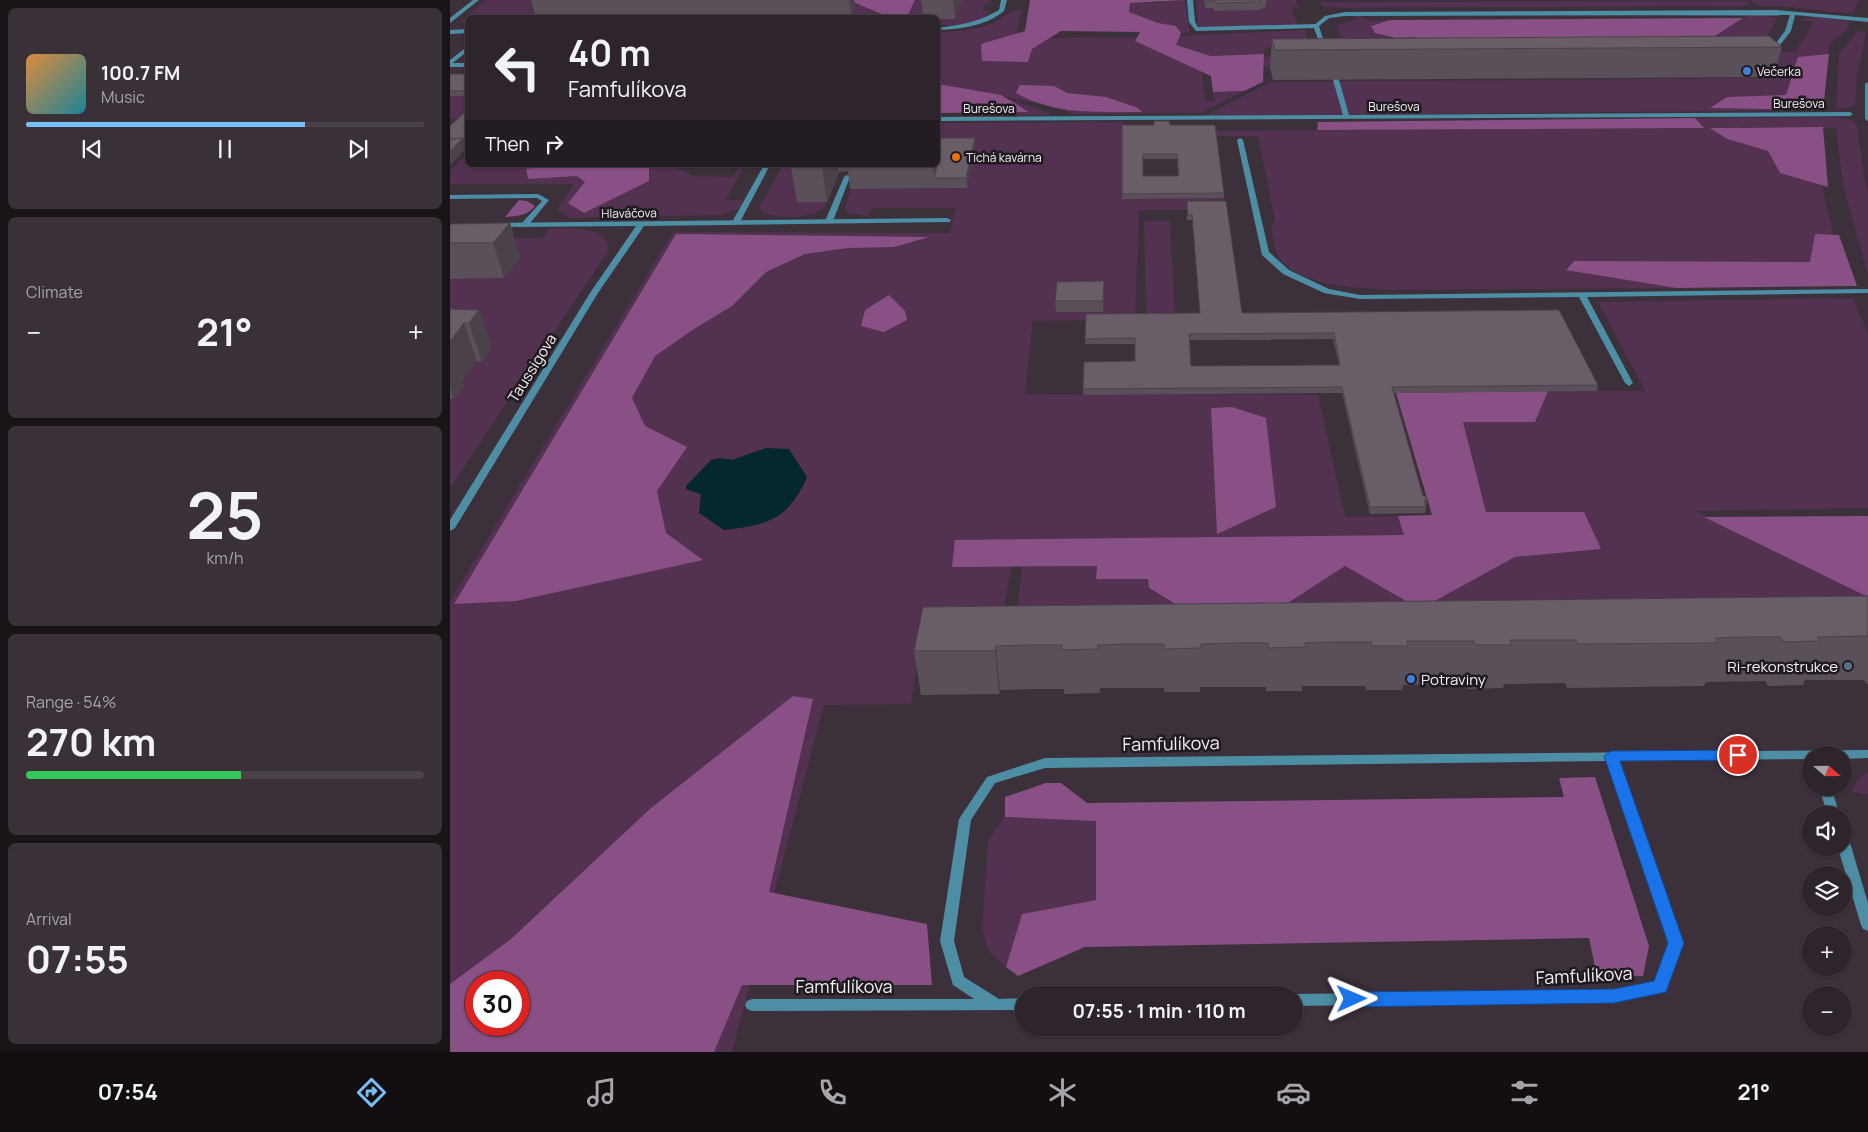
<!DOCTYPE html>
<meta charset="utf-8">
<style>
body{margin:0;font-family:Manrope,sans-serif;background:#393038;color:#f1f3f6;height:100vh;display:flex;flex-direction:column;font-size:19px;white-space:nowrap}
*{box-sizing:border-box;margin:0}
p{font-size:16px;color:#a7a4a9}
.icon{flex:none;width:28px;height:28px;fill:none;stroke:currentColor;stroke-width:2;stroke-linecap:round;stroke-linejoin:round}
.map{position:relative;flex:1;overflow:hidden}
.panel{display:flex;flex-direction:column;gap:8px;padding:8px;background:#191418;width:450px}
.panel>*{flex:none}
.hud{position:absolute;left:15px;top:15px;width:475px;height:152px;border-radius:8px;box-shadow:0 1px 4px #0004,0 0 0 1px #484148;background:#2d242c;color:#f1f3f6;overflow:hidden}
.needle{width:32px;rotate:110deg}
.buttons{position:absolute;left:1352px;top:746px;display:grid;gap:10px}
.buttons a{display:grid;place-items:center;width:50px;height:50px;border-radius:50%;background:#2d242c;box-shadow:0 1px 4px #0004,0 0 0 1px #484148;font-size:25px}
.speed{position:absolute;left:15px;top:971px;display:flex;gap:10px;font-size:25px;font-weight:700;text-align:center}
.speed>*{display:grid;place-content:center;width:65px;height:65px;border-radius:50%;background:#2d242c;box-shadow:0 1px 4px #0004,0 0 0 1px #484148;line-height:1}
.speed .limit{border:8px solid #d22;background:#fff;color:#111}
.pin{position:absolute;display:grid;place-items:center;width:42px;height:42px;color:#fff;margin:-21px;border:2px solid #fff;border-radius:50%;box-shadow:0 1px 5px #0007}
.me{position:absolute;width:55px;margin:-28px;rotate:89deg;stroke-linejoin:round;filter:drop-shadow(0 0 4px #0008)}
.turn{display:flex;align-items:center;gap:18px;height:105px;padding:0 20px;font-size:22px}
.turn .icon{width:65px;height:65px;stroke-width:2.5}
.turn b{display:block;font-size:35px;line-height:42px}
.then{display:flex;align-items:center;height:48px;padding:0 20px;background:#0003;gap:10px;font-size:19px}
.big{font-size:38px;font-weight:700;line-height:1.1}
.panel .card{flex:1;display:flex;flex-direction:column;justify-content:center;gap:8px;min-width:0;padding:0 18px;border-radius:8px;background:#393038}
.panel .dial{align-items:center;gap:0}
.dial b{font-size:65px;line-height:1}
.song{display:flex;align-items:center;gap:15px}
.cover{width:60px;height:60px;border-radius:8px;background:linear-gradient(135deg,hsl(30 70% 55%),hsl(190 70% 35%))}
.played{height:5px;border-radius:2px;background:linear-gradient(90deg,#78bff7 70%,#484148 70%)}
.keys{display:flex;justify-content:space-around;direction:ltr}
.heat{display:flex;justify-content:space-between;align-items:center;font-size:28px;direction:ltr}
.charge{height:8px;border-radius:4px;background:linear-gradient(90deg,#34c759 54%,#484148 0)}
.trip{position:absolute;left:565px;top:986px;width:288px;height:50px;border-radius:25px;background:#2d242c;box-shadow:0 1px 4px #0004,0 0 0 1px #484148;font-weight:700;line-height:50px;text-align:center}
.menu{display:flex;height:80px;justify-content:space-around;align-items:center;background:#120e12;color:#a7a4a9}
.menu .icon{width:35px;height:35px}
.menu .current{color:#78bff7}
.menu b{font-size:22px;color:#f1f3f6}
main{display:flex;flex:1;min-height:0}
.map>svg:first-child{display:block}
</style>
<main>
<section class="panel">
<div class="card">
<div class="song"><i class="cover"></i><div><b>100.7 FM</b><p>Music</p></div></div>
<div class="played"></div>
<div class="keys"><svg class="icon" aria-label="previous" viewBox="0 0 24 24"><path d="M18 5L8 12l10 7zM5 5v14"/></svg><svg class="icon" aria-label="pause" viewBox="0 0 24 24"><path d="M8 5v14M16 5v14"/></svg><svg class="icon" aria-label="next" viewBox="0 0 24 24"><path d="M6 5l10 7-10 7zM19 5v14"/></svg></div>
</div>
<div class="card"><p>Climate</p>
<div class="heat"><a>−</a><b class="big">21°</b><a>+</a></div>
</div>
<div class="card dial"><b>25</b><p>km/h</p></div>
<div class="card"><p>Range · 54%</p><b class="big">270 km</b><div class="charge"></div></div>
<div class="card"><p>Arrival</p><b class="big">07:55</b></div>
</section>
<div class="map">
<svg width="1418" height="1052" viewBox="0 0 1418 1052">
<rect width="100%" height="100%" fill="#3c303b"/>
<!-- green -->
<path fill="#533151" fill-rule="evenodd" d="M36,0h444l-6,18 -357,-1 283,-1 4,-10 -318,11 -68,1 -1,8 -6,-5z
M510,0h31l-1,4h-5l-2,7h6c-8,16 -36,14 -51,14v-6h17z
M716,0h19l5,33h-9l-5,-7 -18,-3 -29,-11v-9h34z
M746,0h62l-53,8h8l1,3 47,-1v-2l5,-1 -2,-7h32l3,7h-8l7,18 -96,3 -4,-3z
M1300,0h109l-6,14 -73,-8h-22z
M1296,1l5,5 -409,2 -19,-2 -5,-4z
M571,9l-4,25 -36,10 51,5 19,-11 86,-1 -2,3 66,30 5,31h9l-2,-9 31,-1 -43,22 -127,1 -28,-9 -108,-21v-52c18,-1 38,-1 55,-9 11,-5 13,-10 28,-14z
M1301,13l26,5 -12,22 -58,1z
M902,16h10l-3,1 13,4 18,-1 -19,6 25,12 20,-1 4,5 -76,-3 -5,-5 -2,-9 20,-6z
M1363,17l37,4 -2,7 -19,17 -6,65 -619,6 67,-34 508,-4 -16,-16 -499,4v-10l532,-4 18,-30 -14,-2z
M855,30l2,9 -4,4 -38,5 -1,6 -53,2 -36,-11 5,-9z
M1407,31l9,1 -9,45 -2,27 -4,3 -15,3 3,-56z
M0,96h17v19l-3,4h-14z
M556,98l44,15 -1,2h-85v-2l64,-2z
M1385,117l16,3 6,5 7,52 4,16v82l-25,-90 -7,-57 -96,-1 -13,12 41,12 12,22 42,12 11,49h-18l-4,28 -237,-1 -8,8 110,19 -286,2c-31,-2 -87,-3 -109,-30 -7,-9 -8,-22 -10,-33l4,-7 -17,-84h-42l-1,-5 488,-3 -8,-10z
M673,122l-1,77 102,-1 1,6 -38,1v5h-48l-4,109 -102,2 -8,73 293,1 27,122 53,-1 6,19 -388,6 -16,88 -77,5 -12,70 -87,1 -92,347h-282v-451l223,-369 277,1 6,-25h-85l-3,8 -21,-3 -2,-5 6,-19 116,-1 8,-41h-37v-24zM654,292l-1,20h-47zM782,407l-15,127 -6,-126zM316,448l-65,46 -7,-4 26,-32 12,2zM26,982h43v43h-43z
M17,154l1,11h204l21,11 40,1 7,-12h5l-20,35h18l-4,8 -17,7 -153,3 -12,-9 17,-25h-124v-13z
M333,165h30l-16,37h30l-4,7c-18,11 -41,9 -60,4l-4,-6z
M694,221h26l5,95 -29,1z
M101,228c15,1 51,-3 57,16l-1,9 -157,235v-89h4l5,-13 18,-25 -27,-14v-68l54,-1 -54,-39 93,-1z
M1403,298l15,36v174l-172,3 172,86v28l-853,5 7,-63 75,-1v13h51l1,10 51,30 74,-7 71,-46 75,43 95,-52 85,-8 -17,-37h-97l-23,-90h72l13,-31h97l-47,-89z
M1418,772v22l-17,-2 7,-13z
M555,817l91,3v80l-74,14 -16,53 -17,-16 -7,-21 6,-90z"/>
<!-- forest -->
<path fill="#895086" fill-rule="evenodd" d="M289,0h176l-8,17 -16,1 -40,-17z
M580,0h155l-55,3 -1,9 29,11 18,3 5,7 -5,12 35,11 53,-2 -1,28 -19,9 -31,1 -2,-16 -76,-35 5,-9 -79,-1 -29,18 -4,13 -46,-1 -1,-17 44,-13z
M1293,18l-36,23 -287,1 -4,-5 -20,1 -21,-5 -4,-7 19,-6z
M1379,54l-6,56 -113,-2 17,-11 59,-2 12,-38z
M488,84l63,11 28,17 -91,1z
M570,85l34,1 13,7 39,4 32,11 4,4c-43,0 -88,3 -126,-19z
M1245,118l9,10 -387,2 1,-8z
M1373,127l5,60 -48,-14 -12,-22 -41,-12 -17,-11z
M99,165h96l4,2v14l-65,32 -16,-10 17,-21 -8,-6 -49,3 -2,-10z
M69,200l8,1 8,5c-7,10 -19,10 -30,11z
M226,234l253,3 -35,10 -46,1 -43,6 -39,18 -34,34 -38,23 -39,27 -23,42 13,28 42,21 -30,44 9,42 37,27 -187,41 -62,3z
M1365,234l24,1 18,51 -181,2 -110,-18 8,-9 236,1z
M439,295l16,16 2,9 -23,12 -23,-6 4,-16z
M1098,391l-13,31h-72l23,90h98l17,37 -86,8 -95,52 -75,-43 -71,46 -74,7 -51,-31 -1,-9h-52l1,-13 -145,1 3,-27 449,-5 -6,-19 34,-1 -36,-122z
M782,407l34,11 10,89 -59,27 -6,-126z
M1418,516v81l-164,-80z
M343,696l20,3 -44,193 158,32 5,61h-190l-28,67h-264v-68l61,-45 140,-131zM26,982h43v43h-43z
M1145,777l54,169 -6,30 -46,1 -8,-39 -504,9 -67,29 -12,-9 16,-53 74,-14v-79l-91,-4v-20l41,-14h15l26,20 477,-6 -5,-19z"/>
<!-- water -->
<path fill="#042730" d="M316,448l23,1 18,28c-19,43 -39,48 -83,53l-25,-17 2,-19 -15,-5v-3l25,-26 9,-2 12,2z"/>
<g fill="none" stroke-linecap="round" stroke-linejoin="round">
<!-- service -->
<path fill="#4d8ea4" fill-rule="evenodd" d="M737,0h6l2,22 3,5 118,-3 3,2 -3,2 -120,3 -7,-9z
M18,46v5l-18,14v-5z
M790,138l3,2 26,112 20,18 40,19 31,6 508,-6v4l-281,4 46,86 -4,3 -4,-3 -46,-86 -219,2 -36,-6 -41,-19 -21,-19 -25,-115z
M314,165h6l-30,57 -7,2 -1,-2z
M397,175l3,2 -17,44 -7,2 -1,-2 19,-44z
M88,194l11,6 -22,27h-3l-4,-2 22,-24 -5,-3 -87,1v-4z
M1369,788h12l9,27h-12z
M1394,841l5,1 2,4 17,57v28l-5,-2 -2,-4 -23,-77h6z"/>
<!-- pedestrian -->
<path fill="#4d8ea4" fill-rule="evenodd" d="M886,78l3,2 10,35 501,-3 3,2 -3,2 -912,5v-4l405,-2 -10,-35z"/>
<!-- minor -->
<path fill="#4d8ea4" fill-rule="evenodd" d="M23,0h6l-29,23v-5z
M551,0h6l-3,11c-18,15 -44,18 -66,19v-2c22,-3 41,-6 61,-18z
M1326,10l92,8v4l-73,-7 -4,16 -11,14 -13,3 -2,-1v-2l11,-2 9,-12 5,-16 -445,1 -16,2 -10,8 4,13 11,6 -3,2 -12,-6 -6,-15 12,-10 20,-4z
M18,29v4l-18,1v-4z
M0,63h18v4h-18z
M497,218l4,2 -1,2 -306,4 -46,67 -143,235 -5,3v-11l140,-227 46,-67 -138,1 -4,-2 1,-2z
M1418,750v8l-24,1v-4h-33v4l-192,2 64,182 -16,44 -2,4 -5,2 -46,9 -320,4v-11h-4l4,-1 320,-4 41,-8 14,-39 -62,-182 -562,7 -50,15 -24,37 -17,121 10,36 35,22 25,-1v12l-272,1 -5,-2 -2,-4 2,-4 5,-2h222l-21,-14 -13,-44 19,-122 28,-42 58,-19z"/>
<!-- tertiary -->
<path fill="#4d8ea4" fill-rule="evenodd" d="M1418,82v39l-3,-2v-35z"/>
</g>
<!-- wall -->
<path fill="#5a5059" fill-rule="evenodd" d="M81,0h323l1,6 -4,10 -315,2z
M471,0h40l-6,19h-17v-1h-15z
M754,0h62v7l-5,1v2l-47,1 -1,-3h-8z
M822,39l510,8 -8,30 -501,3 -3,-12z
M0,74h18v22h-18z
M672,125h48l54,68v5l-102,1zM693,159h34l1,17h-35z
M488,127l1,11 36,9 -8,41 -117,1 -2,-18 -9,1 -12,30h-30l-6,-35 2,-2h145z
M737,201l55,112 356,72 -1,6 -204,2 30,103 4,4 -2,13 -55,1 -28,-121 -259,2v-6l52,-28v-17h-50v-5l115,-26 -8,-93h-5zM883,339l6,26 -148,1 -1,-26z
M60,223l10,35 -16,20 -54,1v-55z
M654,281v11l-1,20h-47l-1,-11z
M0,309l29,1 13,38 -10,13h-5l-15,20 2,5 -10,13h-4z
M1418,596v88h-1l-3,-4h-59l-2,5 -35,1 -3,-5 -59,1 -2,4 -137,2 -2,-5 -61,1 -1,4 -36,1 -1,-5 -63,1 -1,5h-36l-1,-4h-63v5h-36v-4h-66v5h-36v-4h-64v5l-36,1v-5h-32l-32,1 -1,4 -78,1 -7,-44 9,-44z"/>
<!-- shaded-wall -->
<path fill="#4a4149" d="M399,0h5l1,6 -4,10z
M503,0h8l-6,19z
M488,127l3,34 -7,17 -1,-13h5z
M13,138l5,2v7l-18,18v-13z
M525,138v9l-8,41 -1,-10z
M373,165h15l1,7 -12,30 -5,-35z
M60,223l10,35 -16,20 -11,-35z
M654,281v11l-1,20v-11z
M29,310l13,38 -10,13 -13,-38z
M14,323l13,38 -15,20 2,5 -10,13 -4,-11v-46z
M648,645l2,43v5z
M546,646l4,44 -1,4 -4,-43z"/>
<!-- building -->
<path fill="#695d68" stroke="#4a4149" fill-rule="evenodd" d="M755,0h56v2l-47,1v-3z
M1319,36l13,11 -507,3 -3,-11z
M0,74h18v17h-18z
M18,109v31l-3,3 -2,-5 -13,1v-13z
M704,121h15l1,4h45l9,68 -102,1v-69h32zM693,154h34l2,22h-36z
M13,138l-13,14v-13z
M489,138h36l-9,40h-32l7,-27z
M343,165h30l-1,2h-31z
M737,201h39l16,112 317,-3 39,75 -206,2 31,109h3l1,4h-3l2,7h-56l-28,-120 -259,2 1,-27 51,-1v-23l-50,1 1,-25 114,-1 -8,-98h-4zM884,333l6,32 -149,1 -2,-32z
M60,223l-17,20h-43v-19z
M654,281l-1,20h-48l2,-19z
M0,309l29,1 -10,13h-5l-14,19z
M1418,596v40l-51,1 3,4 -37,1 -2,-5h-36l-29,1 2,5 -140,1 -2,-4h-66l2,5h-37l-1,-4h-67l1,5h-36l-1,-4h-33l-33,1 1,4 -38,1v-5h-33l-34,1v4l-37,1v-5h-33l-33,1v4l-37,1 1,-5h-33l-33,1 -1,5h-81l9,-44z"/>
<!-- route -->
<path fill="#1a73e8" stroke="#114b97" d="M1288,750l7,5 -7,5 -118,1 64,182 -18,49 -52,11 -262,4 -6,-3 -2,-5 2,-5 6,-2 262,-3 40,-8 14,-38 -64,-187 7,-5z"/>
<!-- markers -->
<g fill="#3f7fe0" stroke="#1f1a1f" stroke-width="2">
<circle cx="1297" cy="71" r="5"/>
<circle cx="961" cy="679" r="5"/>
</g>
<circle fill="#e8710a" stroke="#1f1a1f" stroke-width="2" cx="506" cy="157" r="5"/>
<circle fill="#5c6f8a" stroke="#1f1a1f" stroke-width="2" cx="1398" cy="666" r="5"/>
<g text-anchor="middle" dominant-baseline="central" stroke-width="5" stroke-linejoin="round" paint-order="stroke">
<!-- far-poi labels -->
<g font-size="12" fill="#f6eef5" stroke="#1f1a1f" text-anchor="start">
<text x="1307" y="71">Večerka</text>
<text x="516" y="157">Tichá kavárna</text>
</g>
<!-- far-street labels -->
<g font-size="12" fill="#f6eef5" stroke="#1f1a1f">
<text x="1349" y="103">Burešova</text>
<text x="944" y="106">Burešova</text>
<text x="539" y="108">Burešova</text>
<text transform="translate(179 213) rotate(-1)">Hlaváčova</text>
</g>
<!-- street labels -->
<g font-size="15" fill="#f6eef5" stroke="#1f1a1f">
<text transform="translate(82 368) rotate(-58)">Taussigova</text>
</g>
<!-- poi labels -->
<g font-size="15" fill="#f6eef5" stroke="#1f1a1f" text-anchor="end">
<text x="1388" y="666">Ri-rekonstrukce</text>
<text x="971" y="679" text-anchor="start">Potraviny</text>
</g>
<!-- near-street labels -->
<g font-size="18" fill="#f6eef5" stroke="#1f1a1f">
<text transform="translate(721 743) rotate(-1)">Famfulíkova</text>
<text transform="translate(1134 975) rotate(-3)">Famfulíkova</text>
<text x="394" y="986">Famfulíkova</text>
</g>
</g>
</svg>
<div class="buttons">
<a><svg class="needle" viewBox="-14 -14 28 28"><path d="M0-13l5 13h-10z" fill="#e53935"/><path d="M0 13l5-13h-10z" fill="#a7a4a9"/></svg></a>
<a><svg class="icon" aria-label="sound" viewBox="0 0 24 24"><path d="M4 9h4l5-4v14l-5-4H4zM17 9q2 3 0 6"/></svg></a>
<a><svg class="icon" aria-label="layers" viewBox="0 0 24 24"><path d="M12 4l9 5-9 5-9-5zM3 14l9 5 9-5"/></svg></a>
<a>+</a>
<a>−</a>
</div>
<div class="speed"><div class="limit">30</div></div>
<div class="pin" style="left:1288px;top:755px;background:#d93025"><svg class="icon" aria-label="arrive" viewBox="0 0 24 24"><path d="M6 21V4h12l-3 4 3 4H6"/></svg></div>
<svg class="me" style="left:902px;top:999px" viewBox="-20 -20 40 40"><path d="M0-17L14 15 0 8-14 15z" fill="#1a73e8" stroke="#fff" stroke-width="4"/></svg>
<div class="trip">07:55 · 1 min · 110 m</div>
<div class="hud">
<div class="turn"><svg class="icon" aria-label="left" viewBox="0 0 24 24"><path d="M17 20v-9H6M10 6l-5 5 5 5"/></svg><div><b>40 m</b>Famfulíkova</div></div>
<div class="then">Then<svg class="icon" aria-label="right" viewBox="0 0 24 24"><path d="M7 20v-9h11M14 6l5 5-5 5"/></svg></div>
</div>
</div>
</main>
<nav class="menu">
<b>07:54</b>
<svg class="icon current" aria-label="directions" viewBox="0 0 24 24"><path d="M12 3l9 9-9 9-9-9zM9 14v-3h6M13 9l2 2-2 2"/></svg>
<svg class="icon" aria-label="music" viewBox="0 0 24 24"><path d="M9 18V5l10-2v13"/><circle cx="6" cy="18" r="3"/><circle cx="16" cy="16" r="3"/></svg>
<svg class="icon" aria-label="phone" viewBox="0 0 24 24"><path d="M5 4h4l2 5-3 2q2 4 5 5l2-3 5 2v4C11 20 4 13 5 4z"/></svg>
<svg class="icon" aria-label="climate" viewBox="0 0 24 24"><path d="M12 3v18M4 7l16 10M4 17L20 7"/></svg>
<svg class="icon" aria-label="car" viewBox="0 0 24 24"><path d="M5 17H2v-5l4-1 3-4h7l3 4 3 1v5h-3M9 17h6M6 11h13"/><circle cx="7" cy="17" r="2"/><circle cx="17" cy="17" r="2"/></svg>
<svg class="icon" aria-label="filters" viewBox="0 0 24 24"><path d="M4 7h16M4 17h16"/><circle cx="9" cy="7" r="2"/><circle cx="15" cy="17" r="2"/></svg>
<b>21°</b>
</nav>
